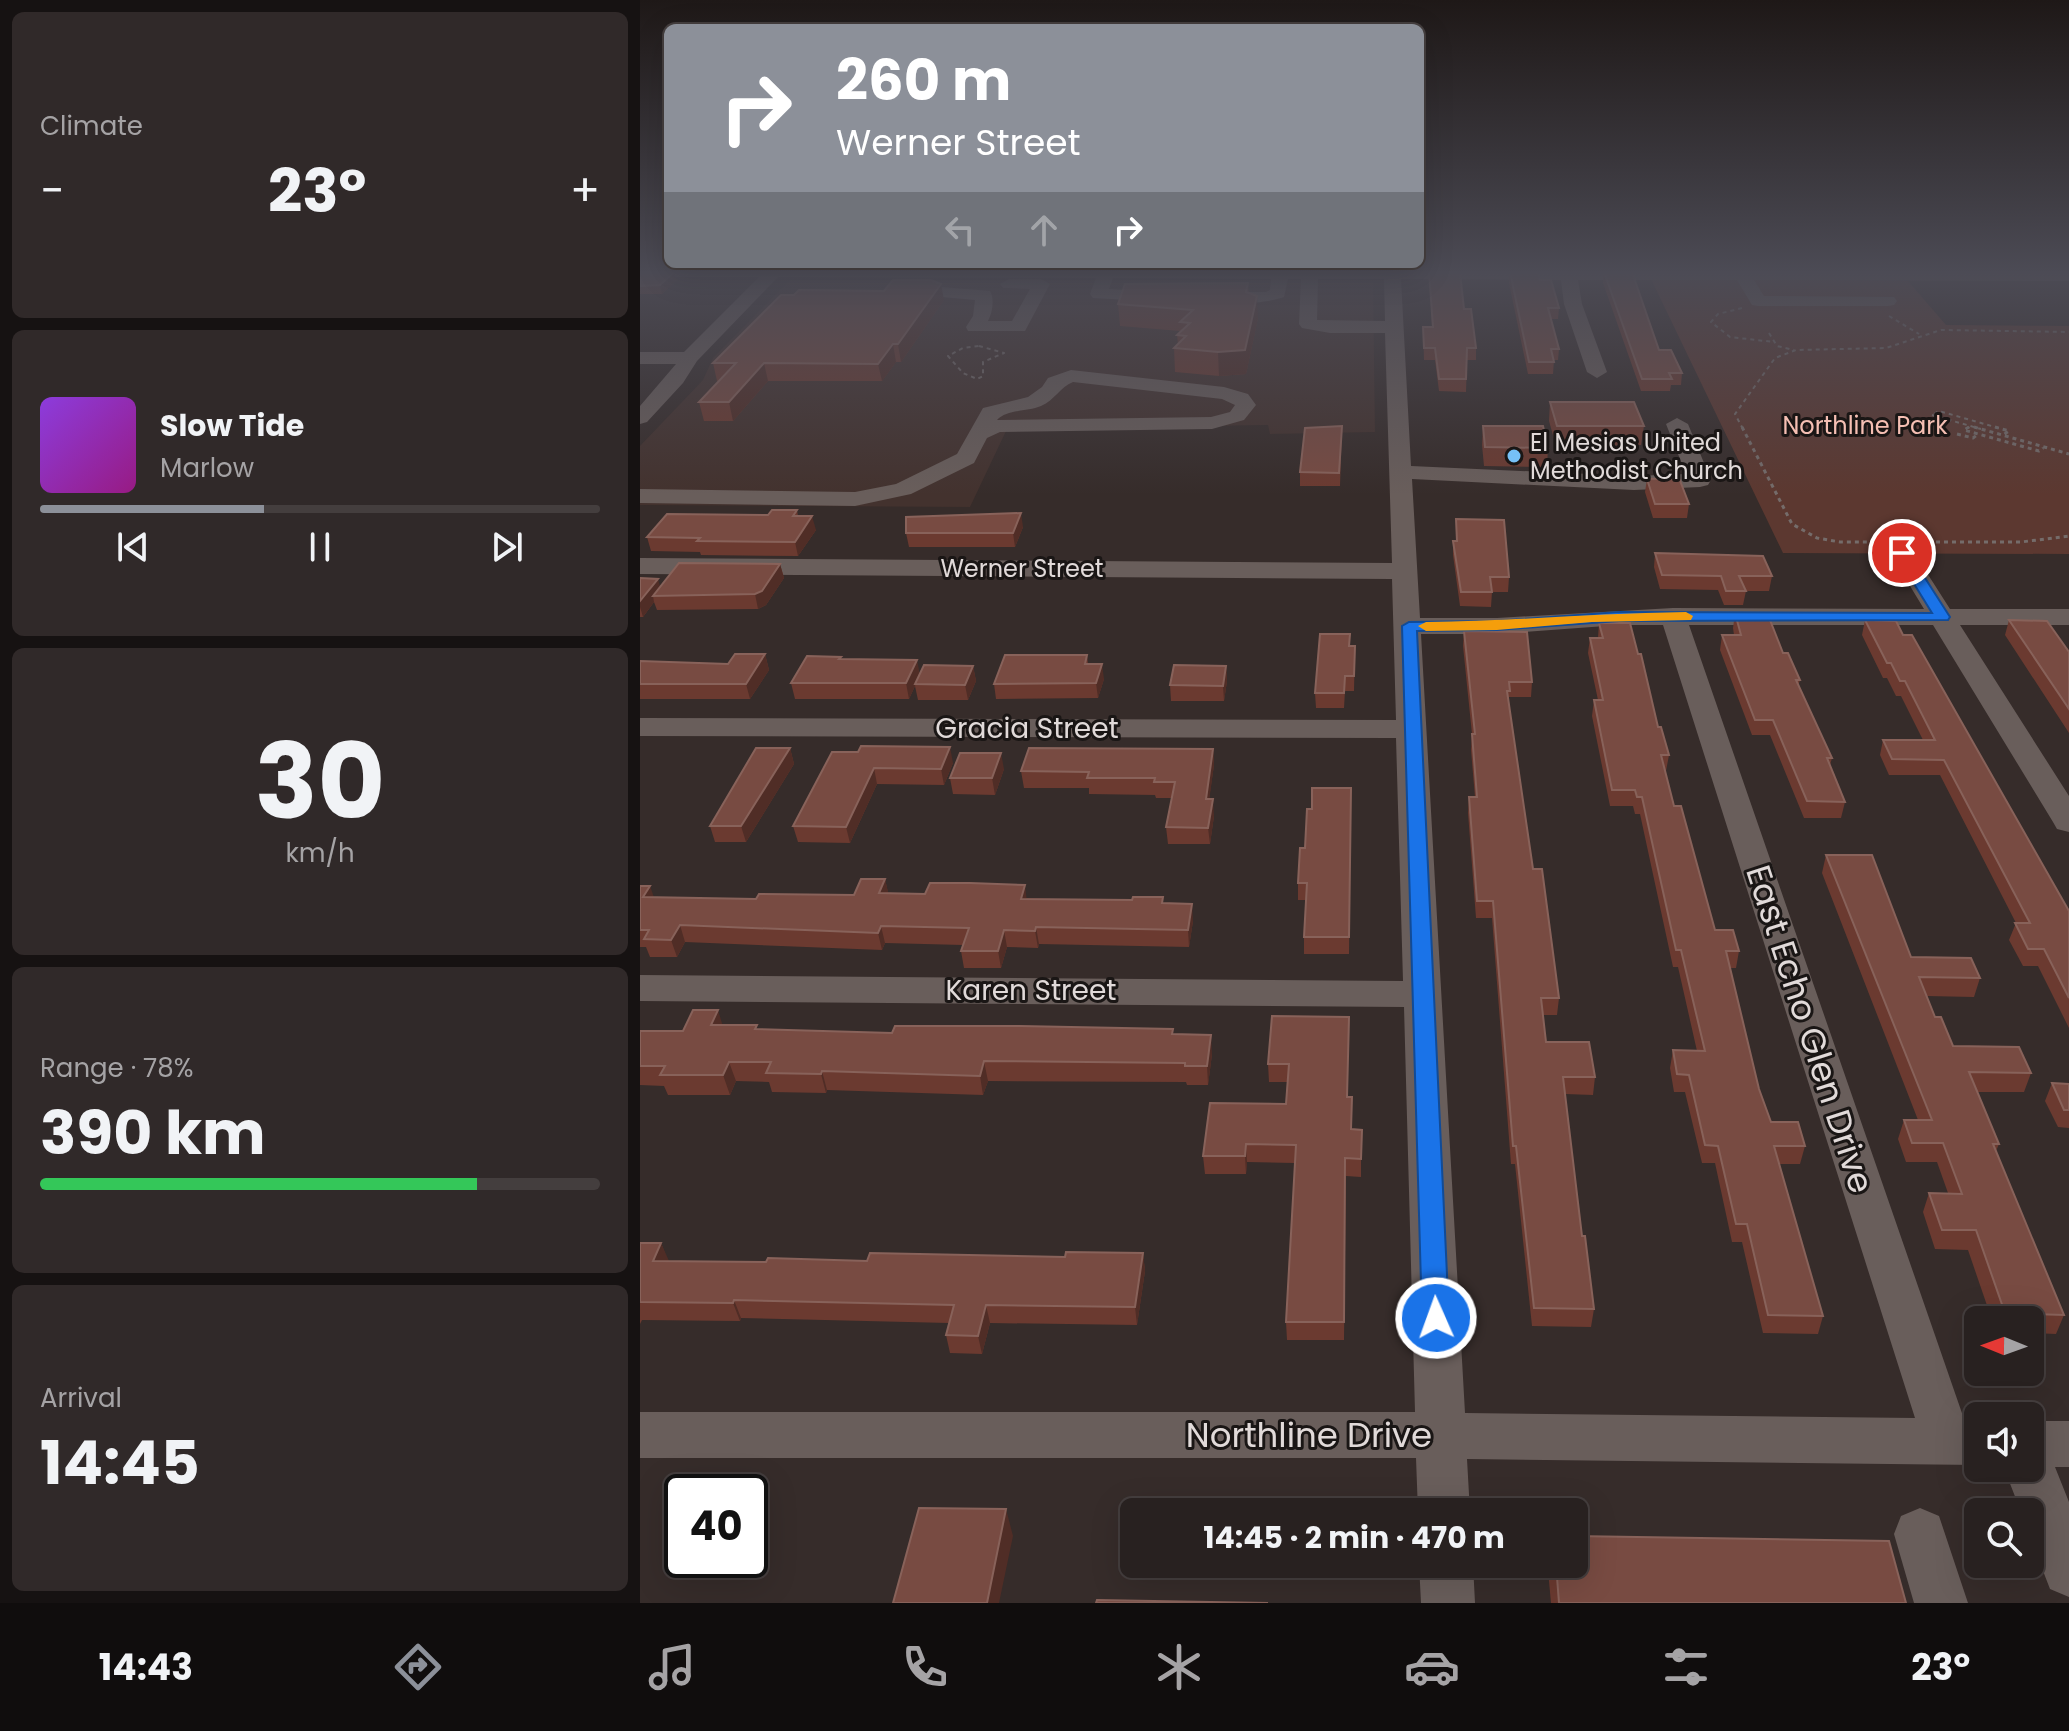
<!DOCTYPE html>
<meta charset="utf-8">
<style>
body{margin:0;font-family:Poppins,sans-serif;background:#302929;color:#f1f3f6;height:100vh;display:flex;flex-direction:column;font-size:30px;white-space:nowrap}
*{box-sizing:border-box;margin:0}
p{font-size:26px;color:#a5a3a5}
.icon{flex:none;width:44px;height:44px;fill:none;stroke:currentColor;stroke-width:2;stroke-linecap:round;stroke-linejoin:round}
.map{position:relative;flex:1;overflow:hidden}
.drawer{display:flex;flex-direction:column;gap:12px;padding:12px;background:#161212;width:640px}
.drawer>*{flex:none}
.top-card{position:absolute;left:24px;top:24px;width:760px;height:244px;border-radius:12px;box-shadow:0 8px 32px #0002,0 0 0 2px #443e3e;background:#8c9099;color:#fff;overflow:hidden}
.needle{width:52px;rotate:271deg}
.fabs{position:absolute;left:1324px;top:1306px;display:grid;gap:16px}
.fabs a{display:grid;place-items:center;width:80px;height:80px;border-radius:12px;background:#282120;box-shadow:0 8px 32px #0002,0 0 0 2px #443e3e;font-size:40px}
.speed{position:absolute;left:24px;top:1474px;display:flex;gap:16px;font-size:40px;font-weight:700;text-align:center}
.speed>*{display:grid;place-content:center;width:104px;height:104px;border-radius:50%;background:#282120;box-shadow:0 8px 32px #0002,0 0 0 2px #443e3e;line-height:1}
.speed .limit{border:4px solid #111;border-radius:12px;background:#fff;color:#111}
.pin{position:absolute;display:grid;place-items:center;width:68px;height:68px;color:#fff;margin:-34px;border:4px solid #fff;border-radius:50%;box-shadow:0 2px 8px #0007}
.me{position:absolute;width:88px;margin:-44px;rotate:358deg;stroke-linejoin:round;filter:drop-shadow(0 0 6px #0008)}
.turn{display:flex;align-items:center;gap:28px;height:168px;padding:0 40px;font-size:36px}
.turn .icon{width:104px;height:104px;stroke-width:2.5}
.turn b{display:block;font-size:56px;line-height:68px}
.lanes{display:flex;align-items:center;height:76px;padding:0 40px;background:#0003;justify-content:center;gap:40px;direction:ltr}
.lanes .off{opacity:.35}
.big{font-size:60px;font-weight:700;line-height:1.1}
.drawer .widget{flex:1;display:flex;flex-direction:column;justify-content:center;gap:12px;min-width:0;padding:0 28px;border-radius:12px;background:#302929}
.drawer .dial{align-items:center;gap:0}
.dial b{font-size:104px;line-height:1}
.song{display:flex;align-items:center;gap:24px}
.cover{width:96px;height:96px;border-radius:12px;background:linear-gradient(135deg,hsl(270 70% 55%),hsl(310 70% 35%))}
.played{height:8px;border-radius:4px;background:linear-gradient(90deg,#8c9099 40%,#443e3e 40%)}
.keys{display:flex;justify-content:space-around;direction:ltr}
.heat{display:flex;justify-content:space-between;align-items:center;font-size:44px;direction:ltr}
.charge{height:12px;border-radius:6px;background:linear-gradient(90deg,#34c759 78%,#443e3e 0)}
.trip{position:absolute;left:480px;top:1498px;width:468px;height:80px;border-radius:12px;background:#282120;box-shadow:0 8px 32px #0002,0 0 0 2px #443e3e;font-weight:700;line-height:80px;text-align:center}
.dock{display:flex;height:128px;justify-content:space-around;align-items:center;background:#100d0d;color:#a5a3a5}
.dock .icon{width:56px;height:56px}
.dock .selected{color:#8c9099}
.dock b{font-size:36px;color:#f1f3f6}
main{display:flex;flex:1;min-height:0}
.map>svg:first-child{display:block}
</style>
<main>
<section class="drawer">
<div class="widget"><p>Climate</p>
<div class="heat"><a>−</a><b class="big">23°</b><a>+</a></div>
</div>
<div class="widget">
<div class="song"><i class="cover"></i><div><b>Slow Tide</b><p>Marlow</p></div></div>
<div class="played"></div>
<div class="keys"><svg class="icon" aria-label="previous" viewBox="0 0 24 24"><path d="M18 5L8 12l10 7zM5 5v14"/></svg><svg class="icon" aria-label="pause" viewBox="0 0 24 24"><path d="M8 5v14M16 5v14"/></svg><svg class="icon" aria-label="next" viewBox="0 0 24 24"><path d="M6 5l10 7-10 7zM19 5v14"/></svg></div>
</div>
<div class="widget dial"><b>30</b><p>km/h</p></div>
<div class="widget"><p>Range · 78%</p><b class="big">390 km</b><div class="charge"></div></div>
<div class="widget"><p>Arrival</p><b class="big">14:45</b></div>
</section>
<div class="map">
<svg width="1429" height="1603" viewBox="0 0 1429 1603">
<rect width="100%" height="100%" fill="#362c2a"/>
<!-- built -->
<path fill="#43322e" d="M150,280l583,2 2,150 -105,2 -2,-9 -261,4 -37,78 -330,-2v-59l63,-66 10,-22z"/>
<!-- green -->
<path fill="#5c3830" d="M1011,279l257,2 38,44 123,1v228l-286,-1z"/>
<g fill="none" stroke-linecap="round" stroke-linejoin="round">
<!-- path-far1 -->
<path stroke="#756c6a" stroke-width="2" stroke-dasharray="4 4" stroke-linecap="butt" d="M1102,308l-24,6 -7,8 19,15 44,5
M1249,316l30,18
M1129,333l8,13 17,4
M339,346l25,7 -21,9v14l-6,3 -14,-6 -15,-17 15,-8z
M1294,414l5,-3 63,18
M1292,415l49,14
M1103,429l-8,-15 40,-56 21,-8 90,-2 55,-18 128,2
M1326,429l5,-3"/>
<!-- path -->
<path stroke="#756c6a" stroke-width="3" stroke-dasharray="4 4" stroke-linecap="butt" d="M1102,427l50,97 25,14 23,4h43
M1329,427l-5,3 75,21 4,-3
M1334,427l95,27
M1355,427l14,4 -6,4
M1317,434l16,4 4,-3
M1280,542h101l48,-6"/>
<!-- minor -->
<path fill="#695e5b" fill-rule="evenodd" d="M0,271h1429v10l-315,-1 10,16 130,1 3,4 -3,4 -6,1h-130l-6,-1 -15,-25h-159l4,24 25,68 -10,6 -10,-6 -23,-68 -3,-24 -160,-1 10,187 223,10 52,-2 -20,-50 11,-6 11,6 23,56 -3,5 -8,2 -66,3 -222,-11 8,139h77l176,-10 251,1 -34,-56 3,-5h18l39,61h119v16h-109l109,171v36l-12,-3 -4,-7 -120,-197h-244l275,794h14v46l-511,-6 3,53h-52l-2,-54h-776v-46h775l-11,-405 -764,-6v-26l763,6 -7,-243 -756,-2v-18l756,2 -4,-141 -752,-5v-16l752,5 -7,-230h-55l-28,-5 -3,-4 2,-45h-13l-4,18c-16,6 -66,11 -78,0l9,-5h51l4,-2 1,-11 -158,-1 -4,11 62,4 3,4 -9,5 -72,-4 -3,-4 6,-16 -318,-1 -81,84 -14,22 -36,39 -7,2v-18l36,-42h-36v-12h44l75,-75h-119zM678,279h66l1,42 -68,-1zM979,625h44l252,793 -450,-5 -44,-779h76z
M369,279h32l9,5 -25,47h-57l-2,-4 7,-11 2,-16 -33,-3 -9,-5 9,-5 48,4c5,8 2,23 -2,30h24l18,-32 -27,-1 -3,-4z
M431,370l153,17 24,7 8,11 -12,15 -32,9 -212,3 -13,6 -13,25 -63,31 -56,12 -215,-3v-14l215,3 41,-8 61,-30 26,-46 45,-11 14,-10 6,-9zM433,382l149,17 13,6 -5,7 -19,5 -214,3c10,-11 30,-8 44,-14 14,-6 19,-19 32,-24z
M1390,1421h39v46h-14l14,35v95l-19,-8 -20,-52v-25h-9l-17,-44h26z
M1280,1508l19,8 29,87h-54l-20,-69 7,-18z
M779,1564h54l2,39h-54z"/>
</g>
<!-- wall -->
<path fill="#6b3a30" d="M789,271l47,77v12h-9l-1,32 -27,-1 -4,-31h-11l-1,-33h9z
M0,272l37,8 -15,14h-22z
M870,272l30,8 19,28 -1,11h-7l8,30 -1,11h-4l-1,14h-25l-19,-91z
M964,272l55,78 23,23 -1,12h-10l-1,6h-29l-38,-108z
M608,283l1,10 9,25 -12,56 -27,2 -44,-4 -1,-24 4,-4 -1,-9 3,-4 -60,-5 -2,-22z
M304,300l-43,62h-5l-14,19h-114l-35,40h-29l-5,-19 20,-21h-2l-4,-18z
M910,402l94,24 -3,19 -85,1 -7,-25z
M702,426l-2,60h-40v-14z
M843,426l65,22 -1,19 -63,-1 -2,-21z
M1007,479l42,25 -2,14h-34l-8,-26z
M157,510l1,6 18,14 -18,26 -97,-1 -1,-3 -49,-1 -4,-14z
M816,519l53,58 -1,15h-16l-1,15 -31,-1 -7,-51v-14h3z
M383,527l-8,20h-106l-3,-14z
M1015,553l117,23 -3,15h-23l-3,14h-19l-6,-15 -58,-1 -6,-22z
M140,564l4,14 -18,27 -8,4 -101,1 -3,-8 -11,15h-3v-39l20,8z
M1095,613l24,7 24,33 17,27 -2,6 34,72 -2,7 15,37 -4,16h-37l-34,-83h-18l-32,-85 2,-15h12l-1,-7z
M1225,620l38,15 166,276v117l-31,-62h-15l-14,-26 7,-17 -76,-148h-51l-9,-20 3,-15h40l-22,-44h-5l-9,-18h-4l-21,-43z
M1369,620l60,32v81l-64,-98z
M959,623l59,104 11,28 -3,16h-1l9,35 41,124 24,21 -3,17h-6l29,121 12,33 34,24 -5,18h-21l44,152 -5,18 -55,-1 -21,-91h-10l-17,-79h-13l-17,-71h-11l-4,-24 3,-18 24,1 -19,-84h-5l-33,-153h-5l-2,-8h-23l-18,-90 2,-16h4l-10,-47 2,-15h8z
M824,631l68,51 -1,15h-22v8l24,164 26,129 -2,17h-14l3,27 49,35 -2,18 -28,-1 17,142 12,73 -3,18 -59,-1 -17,-162h-4l-19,-246h-16l-8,-105 1,-16h6l-4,-47 1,-16 -9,-88z
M710,646h5l-1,45h-9l-1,17h-28l-1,-15z
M125,654l4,16 -19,29h-110v-38l88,3z
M447,655l1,9 16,15 -6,19 -102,1 -2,-15z
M202,659l78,15 53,-8 3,15 -8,19h-50l-3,-14 -6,13h-114l-4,-16z
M586,666l1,15 -3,20h-53l-1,-16z
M150,748l4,16 -48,78h-31l-5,-16z
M573,749l1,16 -5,34 5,17 -4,28h-42l-2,-17 6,-29h-16l-1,-3 -66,-1v-6h-65l-3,-17z
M192,752l121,11 -9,22 -67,-1 -27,59 -52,-1 -5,-16z
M364,769l-9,26 -42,-1 -3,-16z
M711,788l-2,166h-45v-17l2,-37h-8v-17l14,-74z
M1186,855l85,102 69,21 -6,19 -48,-1 9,21 18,29 78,27 -7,19h-47l22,52 -3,7 68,164 -8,19 -26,-1v-13h-38l-24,-70 -33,-1 -12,-37 6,-19h19l-11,-31h-31l-8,-23 6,-19h14l-96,-247z
M245,879l3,14 276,10 29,18 -4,26 -150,-3 -1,4 -31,-1 -6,21h-37l-3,-17 2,-6 -78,-2 -3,7 -197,-8 -8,15h-27l-4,-10h-6v-61l14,12 102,1 98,-4z
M632,1016l76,81 4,32 9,18v30l-15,-1 -2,164h-57l-1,-18 9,-159 -48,-1 -1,12h-41l-2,-18 83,-52 1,-22h-18l-1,-18z
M83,1025l35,4 134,4 281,1 39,20 -4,31h-21l-1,-3 -198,-1 -5,14 -156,-5 -1,3 -54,-1 -3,-10 -33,-1 -6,14h-62l-4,-9 -24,-1v-54h43z
M1412,1083l17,1v44l-11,-1 -13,-26z
M0,1243h21l7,18 98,1 101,-1 198,-4 78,-4 2,18 -8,54 -147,-2 -8,31 -32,-1 -4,-18 3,-12 -208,-5 -1,3 -98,-1 -2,4z
M909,1564h25l332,39h-355l-3,-33z"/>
<!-- shaded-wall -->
<path fill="#502d26" d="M34,272l3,8 -15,14 -2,-9z
M301,284l3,16 -43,62 -3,-18z
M617,296l1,22 -12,56 -27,2 -1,-24z
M253,344l3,18 -14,19 -4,-17z
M124,363l4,18 -35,40 -4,-19z
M381,513l2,14 -8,20 -2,-14z
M172,516l4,14 -18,26 -3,-14z
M140,564l4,14 -18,27 -8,4 -3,-15z
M18,579l4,14 -9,3 1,6 -11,15 -3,-10v-6z
M125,654l4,16 -19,29 -4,-15z
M277,660l3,15 -11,24 -3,-16z
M462,664l2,15 -6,19 -2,-15z
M333,666l3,15 -8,19 -3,-15z
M586,666l1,15 -3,20 -1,-15z
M310,747l3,16 -9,22 -3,-16z
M150,748l4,16 -48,78 -5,-16z
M573,749l1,16 -7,51 -1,-17z
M361,753l3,16 -9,26 -3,-17z
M234,768l3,16 -27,59 -4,-16z
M573,799l1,17 -4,28 -2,-16z
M245,879l4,17 -10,-3z
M385,885l2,17 -6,-3z
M10,886l6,17 -13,-6z
M552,904l1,17 -4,26 -1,-17z
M40,925l5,17 -8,15 -6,-17z
M241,926l4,17 -3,7 -4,-17z
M396,927l3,17 -1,4 -3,-17z
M364,930l3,17 -6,21 -3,-17z
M78,1010l6,20 -13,-5z
M571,1035l1,19 -4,31 -1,-19z
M344,1061l4,20 -5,14 -3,-19z
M89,1062l7,19 -6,14 -7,-20z
M182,1071l5,19 -1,3 -5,-19z
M606,1144l1,18 -1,12 -1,-18z
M21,1243l8,18h-16z
M503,1253l2,18 -8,54 -2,-18z
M94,1300l7,18 -1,3 -7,-18z
M346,1305l4,18 -8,31 -4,-18z
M366,1509l7,27 -14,67h-12z"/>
<!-- building -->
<path fill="#784b42" stroke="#88625a" stroke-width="2" d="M789,271l31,1 4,37h7l5,39h-9l-1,31h-27l-4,-31h-11l-1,-21h10z
M0,272h34l-14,13 -20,1z
M870,272l28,1 2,7h11l8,28h-11l11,41h-8l3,13h-25z
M964,272h28l27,78h12l11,23h-13l3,6h-30z
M253,280h38l10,4 -43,60h-5l-15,20 -114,-1 -35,39h-30l37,-39h-23l68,-68h13l5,-5 85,1z
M608,283l-2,9 11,4 -12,54 -27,2 -44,-4 12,-12 -9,-1 13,-12 -10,-1 13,-12 -75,-6 7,-20z
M910,402h84l10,24h-87z
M702,426l-3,47 -39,-1 5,-44z
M843,426h60l5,22 -63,-1z
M1039,478l10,26h-34l-8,-25z
M132,510h25l-4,6h19l-17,26 -98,-1 3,-3 -53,-1 20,-23 101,1z
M381,513l-8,20h-107v-16z
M816,519l48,1 5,57h-19l2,15h-31l-8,-51h4z
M1015,553l108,3 9,20h-33l7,15h-20l-5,-15 -59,-1z
M39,563l101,1 -18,27 -7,3 -102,2z
M0,578l18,1 -18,22z
M1095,613h20l4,7h11l13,33h5l12,27h-4l36,78h-5l18,44 -38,-1 -34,-81h-18l-33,-85h19z
M1225,620l31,1 7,14h9l157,276v87l-25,-49h-16l-13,-26h15l-86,-163 -52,-1 -9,-19h52l-30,-59h-5l-9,-18h-4z
M1369,620l38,1 22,31v57z
M959,623h31l8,31h3l17,73h3l8,28h-8l13,51h7l34,124h18l6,21h-13l33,138 12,33h27l7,24h-31l49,170 -55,-1 -21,-91h-11l-18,-78 -13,-1 -16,-70 -12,-1 -4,-24 32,1 -24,-101h-5l-34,-153h-5l-2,-7h-23l-18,-90h9l-13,-62h13z
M824,631l63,1 5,50h-23l1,9h-3l26,178h9l17,129h-18l5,44h43l6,35h-32l19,159h3l9,73 -60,-1 -18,-162h-3l-20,-245h-16l-8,-104h8l-5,-63h3z
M680,634h30l-1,12h6l-1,30h-9l-1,17h-29z
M95,654h30l-19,30h-106v-23l88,3z
M365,655h82l-2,9h17l-6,19 -102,1z
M167,656l34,1 -2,2 78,1 -11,23h-115z
M284,665l49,1 -8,19 -50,-1z
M534,665l52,1 -3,20 -53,-1z
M221,746l89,1 -9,22 -67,-1 -28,59 -53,-1 39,-74h26z
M116,748h34l-49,78h-31z
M389,748l184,1 -7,50h7l-5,29 -42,-1 9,-45h-21l1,-4h-68l2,-6 -68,-1z
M320,753h41l-9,25h-42z
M672,788h39l-2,149h-45l3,-54h-9l2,-35h5l2,-39h5z
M1186,855h46l39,102 60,1 9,20 -61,-1 16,40h6l12,29 66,1 12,26 -62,-1 30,72h-6l71,171 -59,-2 -29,-83h-34l-13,-37 33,1 -19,-51h-31l-8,-23h28z
M221,879h24l-6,14 46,1 5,-11h40l55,2 -4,14 111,1 1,-3h30l-1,6 30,1 -4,26 -152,-3 -1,4 -31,-1 -6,21h-37l8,-23 -88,-2 -3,7 -198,-8 -9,15 -27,-1 5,-9h-9v-44h10l-7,11 113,2 3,-5 95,1z
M53,1010h25l-7,15h46l-2,4 137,4 3,-7h125l153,3 -1,5 39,1 -4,31h-22v-3l-201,-2 -4,15 -158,-5 -1,3 -55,-1 5,-11h-42l-6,13h-63l5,-9h-25v-35h43z
M632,1016l77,1 -2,80h5l-1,32 11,1 -1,29 -16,-1 -1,164h-58l10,-177 -50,-1 -1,12h-42l7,-53 76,1 3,-40h-21z
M1412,1083l17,1v26h-5z
M0,1243h21l-8,18 113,1 2,-4 99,3 3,-8 195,4 1,-5 77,1 -8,54 -149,-2 -8,31 -32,-1 8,-30 -220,-5 -1,3 -93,-1z
M279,1508l87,1 -19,94h-94z
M934,1536l315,5 17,62h-347l-3,-39h18z
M457,1600l171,3h-172z"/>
<!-- sky -->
<linearGradient id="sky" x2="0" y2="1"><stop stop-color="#1e1817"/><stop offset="0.55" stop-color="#4c4b55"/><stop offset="1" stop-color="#4c4b55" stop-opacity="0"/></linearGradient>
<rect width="1429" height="495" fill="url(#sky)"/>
<!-- route -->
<path fill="#1a73e8" stroke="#114b97" stroke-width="2" d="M1262,549l7,4 41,64 -2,3 -329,1 -122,9 -80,1 32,687 -4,8 -9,3 -10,-3 -4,-8 -20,-692 7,-4 88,-1 122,-9 313,1 -37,-60z"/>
<!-- slow -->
<path fill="#f59e0b" d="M1046,612l7,4 -2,4 -99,2 -95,8 -71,1 -8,-5 8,-4c87,-1 173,-9 260,-10z"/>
<!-- markers -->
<circle fill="#76c0f7" stroke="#1a1615" stroke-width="3" cx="874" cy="456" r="8"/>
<g text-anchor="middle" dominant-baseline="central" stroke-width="6" stroke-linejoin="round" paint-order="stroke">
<!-- far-park labels -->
<g font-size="24" fill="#f5bfb3" stroke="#1a1615">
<text x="1225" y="425">Northline Park</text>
</g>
<!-- far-poi labels -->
<g font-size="24" fill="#e1dad9" stroke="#1a1615" text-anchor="start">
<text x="890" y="442">El Mesias United<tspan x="890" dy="28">Methodist Church</tspan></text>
</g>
<!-- far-street labels -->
<g font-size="24" fill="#e1dad9" stroke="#1a1615">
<text x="382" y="568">Werner Street</text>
</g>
<!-- street labels -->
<g font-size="28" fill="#e1dad9" stroke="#1a1615">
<text x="387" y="728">Gracia Street</text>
<text x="391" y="990">Karen Street</text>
</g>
<!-- near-street labels -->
<g font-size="34" fill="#e1dad9" stroke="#1a1615">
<text transform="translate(1170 1029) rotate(72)">East Echo Glen Drive</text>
<text x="669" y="1435">Northline Drive</text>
</g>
</g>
</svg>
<div class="fabs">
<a><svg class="needle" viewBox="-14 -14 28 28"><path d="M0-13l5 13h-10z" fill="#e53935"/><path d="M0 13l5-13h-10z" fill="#a5a3a5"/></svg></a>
<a><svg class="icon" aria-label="sound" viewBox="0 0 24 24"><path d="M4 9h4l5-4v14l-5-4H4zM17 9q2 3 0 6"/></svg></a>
<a><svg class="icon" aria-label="search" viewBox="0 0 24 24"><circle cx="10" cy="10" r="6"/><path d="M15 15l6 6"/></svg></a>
</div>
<div class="speed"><div class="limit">40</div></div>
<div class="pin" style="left:1262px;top:553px;background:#d93025"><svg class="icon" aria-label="arrive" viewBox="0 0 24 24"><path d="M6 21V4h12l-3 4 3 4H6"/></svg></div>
<svg class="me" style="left:796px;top:1318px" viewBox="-20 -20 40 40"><circle r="17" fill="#1a73e8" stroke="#fff" stroke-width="3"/><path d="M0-11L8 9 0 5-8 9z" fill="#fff"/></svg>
<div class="trip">14:45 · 2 min · 470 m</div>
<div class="top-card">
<div class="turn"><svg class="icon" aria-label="right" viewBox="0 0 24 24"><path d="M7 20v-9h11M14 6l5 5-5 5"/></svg><div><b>260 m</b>Werner Street</div></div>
<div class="lanes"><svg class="icon off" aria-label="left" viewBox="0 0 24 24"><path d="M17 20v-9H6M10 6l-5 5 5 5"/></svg><svg class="icon off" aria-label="ahead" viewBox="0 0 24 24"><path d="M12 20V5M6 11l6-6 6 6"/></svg><svg class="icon" aria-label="right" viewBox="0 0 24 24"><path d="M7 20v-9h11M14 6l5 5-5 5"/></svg></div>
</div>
</div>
</main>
<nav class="dock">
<b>14:43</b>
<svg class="icon selected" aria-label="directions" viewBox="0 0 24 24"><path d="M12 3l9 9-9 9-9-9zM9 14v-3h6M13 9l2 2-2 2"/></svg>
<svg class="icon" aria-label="music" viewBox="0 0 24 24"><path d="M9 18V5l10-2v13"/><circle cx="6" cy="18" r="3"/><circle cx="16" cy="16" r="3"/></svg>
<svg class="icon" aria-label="phone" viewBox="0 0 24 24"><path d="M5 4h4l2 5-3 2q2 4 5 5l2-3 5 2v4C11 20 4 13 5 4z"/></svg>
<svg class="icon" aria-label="climate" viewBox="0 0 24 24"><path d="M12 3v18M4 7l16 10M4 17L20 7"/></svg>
<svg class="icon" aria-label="car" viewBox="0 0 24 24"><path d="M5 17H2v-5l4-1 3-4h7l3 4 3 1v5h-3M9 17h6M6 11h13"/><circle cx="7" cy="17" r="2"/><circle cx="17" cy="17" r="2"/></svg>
<svg class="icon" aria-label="filters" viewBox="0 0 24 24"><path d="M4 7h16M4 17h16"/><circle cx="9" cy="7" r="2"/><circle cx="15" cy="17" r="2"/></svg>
<b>23°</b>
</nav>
